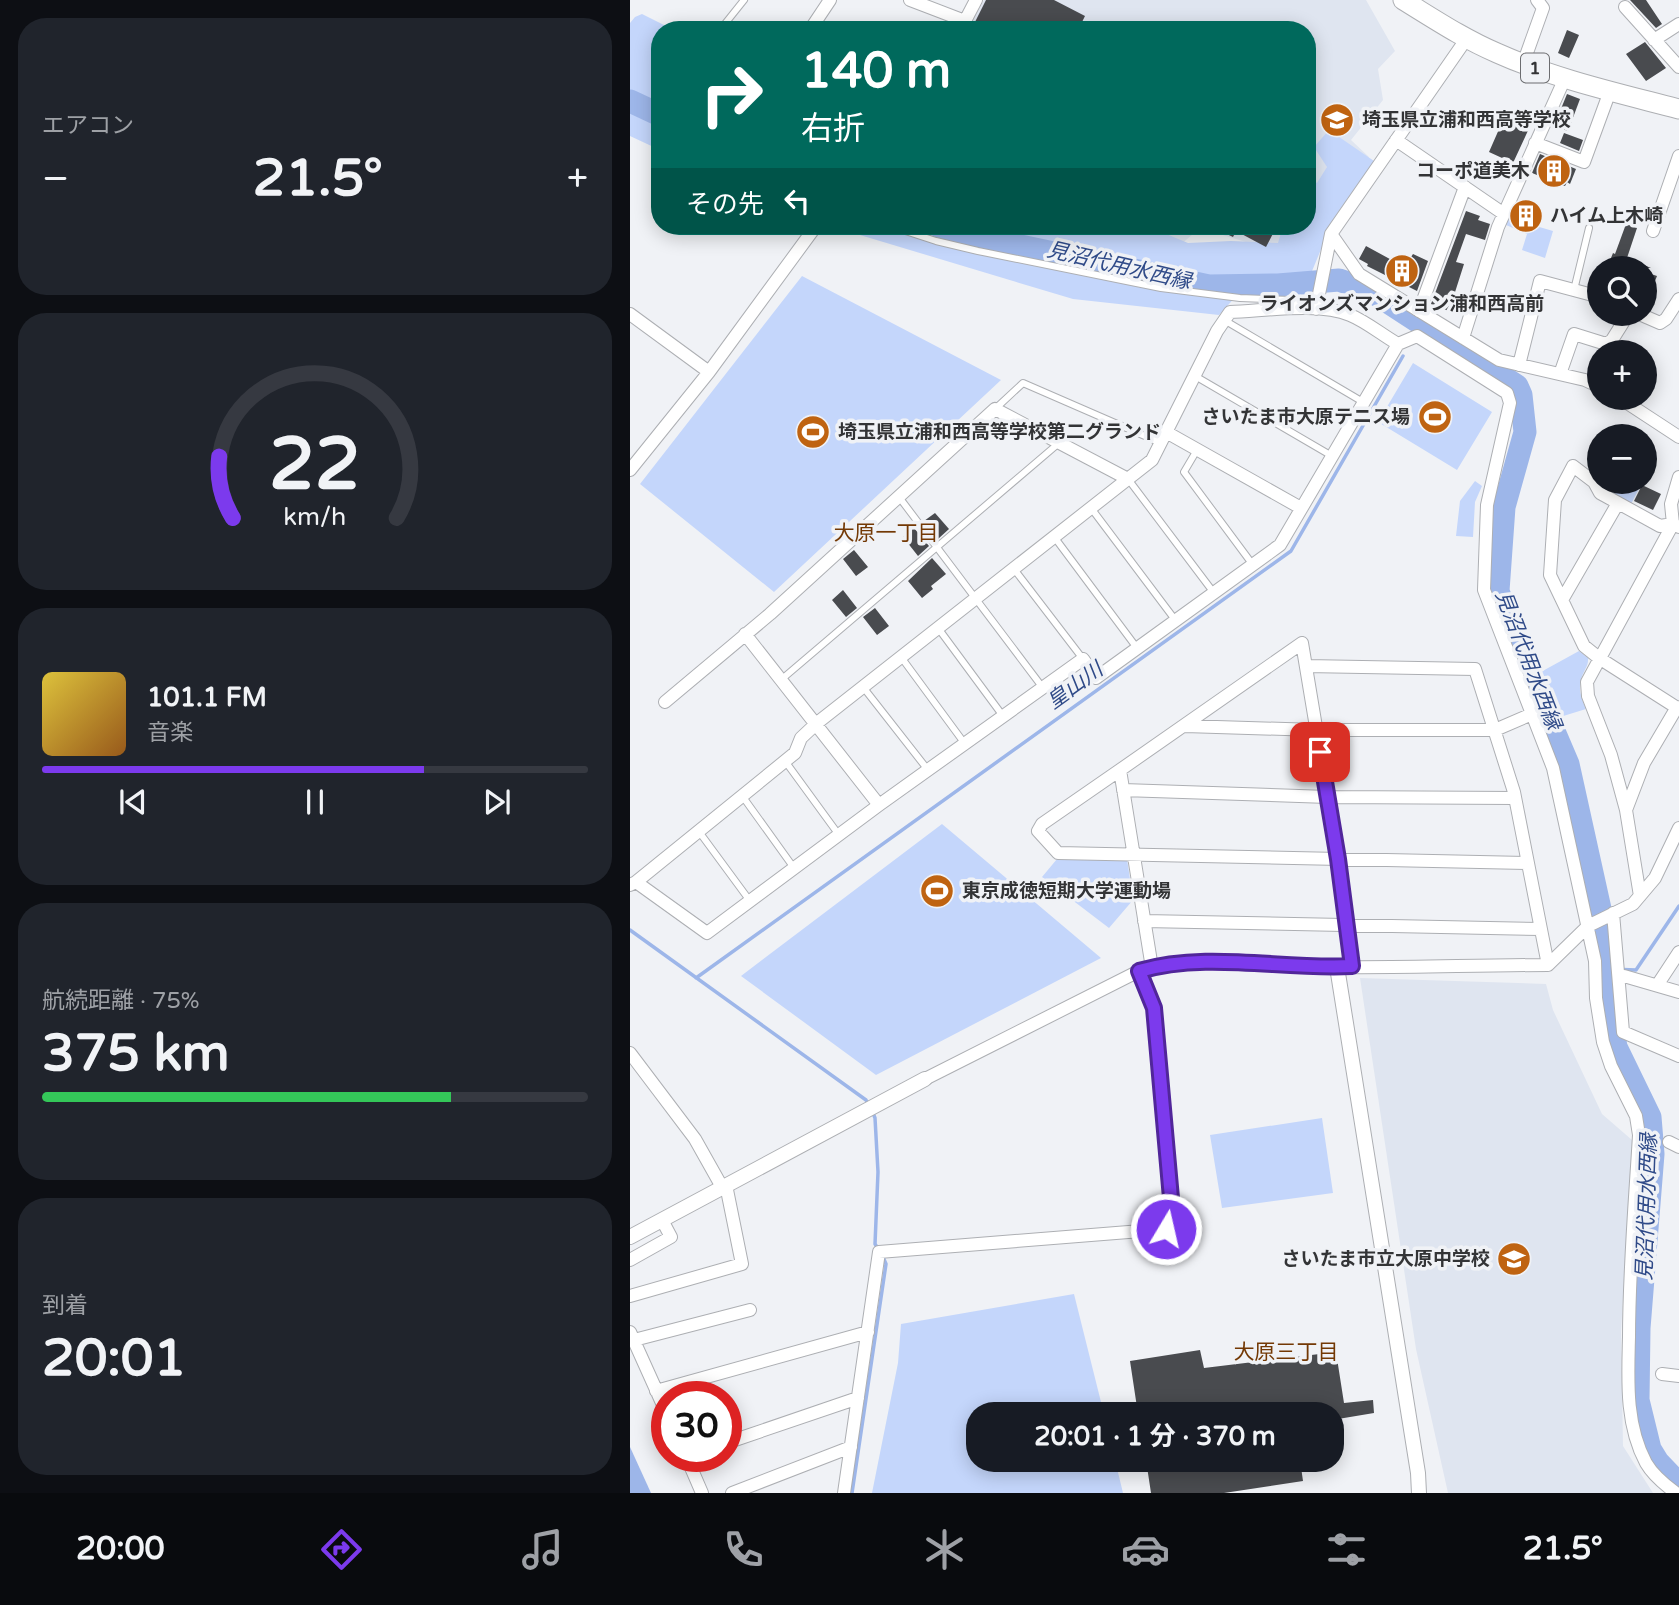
<!DOCTYPE html>
<html lang="ja">
<meta charset="utf-8">
<style>
body{margin:0;font-family:"Varela Round","Noto Sans JP",sans-serif;background:#20242c;color:#f1f3f6;height:100vh;display:flex;flex-direction:column;font-size:26px;white-space:nowrap}
*{box-sizing:border-box;margin:0}
p{font-size:23px;color:#9ea1a6}
.icon{flex:none;width:38px;height:38px;fill:none;stroke:currentColor;stroke-width:2;stroke-linecap:round;stroke-linejoin:round}
.map{position:relative;flex:1;overflow:hidden}
.panel{display:flex;flex-direction:column;gap:18px;padding:18px;background:#0d0f14;width:630px}
.panel>*{flex:none}
.guide{position:absolute;left:21px;top:21px;width:665px;height:214px;border-radius:28px;box-shadow:0 4px 18px #0003;background:#00695c;color:#fff;overflow:hidden}
.tools{position:absolute;left:957px;top:256px;display:grid;gap:14px}
.tools a{display:grid;place-items:center;width:70px;height:70px;border-radius:50%;background:#171b24;box-shadow:0 4px 18px #0003;font-size:35px}
.speed{position:absolute;left:21px;top:1381px;display:flex;gap:14px;font-size:35px;font-weight:700;text-align:center}
.speed>*{display:grid;place-content:center;width:91px;height:91px;border-radius:50%;background:#171b24;box-shadow:0 4px 18px #0003;line-height:1}
.speed .limit{border:10px solid #d22;background:#fff;color:#111}
.pin{position:absolute;display:grid;place-items:center;width:60px;height:60px;color:#fff;margin:-30px;border-radius:14px;box-shadow:0 4px 10px #0006}
.me{position:absolute;width:77px;margin:-38px;rotate:9deg;stroke-linejoin:round;filter:drop-shadow(0 0 5px #0008)}
.turn{display:flex;align-items:center;gap:24px;height:147px;padding:0 35px;font-size:32px}
.turn .icon{width:91px;height:91px;stroke-width:2.5}
.turn b{display:block;font-size:49px;line-height:60px}
.then{display:flex;align-items:center;height:66px;padding:0 35px;background:#0003;gap:14px;font-size:26px}
.big{font-size:52px;font-weight:700;line-height:1.1}
.panel .widget{flex:1;display:flex;flex-direction:column;justify-content:center;gap:10px;min-width:0;padding:0 24px;border-radius:28px;background:#20242c}
.panel .dial{align-items:center;gap:0}
.dial svg{height:182px;overflow:visible;fill:none;stroke:#363941;stroke-width:7;stroke-linecap:round;text-anchor:middle}
.dial text{fill:#f1f3f6;stroke:none}
.song{display:flex;align-items:center;gap:21px}
.cover{width:84px;height:84px;border-radius:10px;background:linear-gradient(135deg,hsl(50 70% 55%),hsl(30 70% 35%))}
.played{height:7px;border-radius:4px;background:linear-gradient(90deg,#7c3aed 70%,#363941 70%)}
.keys{display:flex;justify-content:space-around;direction:ltr}
.heat{display:flex;justify-content:space-between;align-items:center;font-size:38px;direction:ltr}
.charge{height:10px;border-radius:5px;background:linear-gradient(90deg,#34c759 75%,#363941 0)}
.trip{position:absolute;left:336px;top:1402px;width:378px;height:70px;border-radius:28px;background:#171b24;box-shadow:0 4px 18px #0003;font-weight:700;line-height:70px;text-align:center}
.tabs{display:flex;height:112px;justify-content:space-around;align-items:center;background:#090b0e;color:#9ea1a6}
.tabs .icon{width:49px;height:49px}
.tabs .on{color:#7c3aed}
.tabs b{font-size:32px;color:#f1f3f6}
main{display:flex;flex:1;min-height:0}
.map>svg:first-child{display:block}
</style>
<main>
<section class="panel">
<div class="widget"><p>エアコン</p>
<div class="heat"><a>−</a><b class="big">21.5°</b><a>+</a></div>
</div>
<div class="widget dial"><svg viewBox="0 0 100 80">
<path d="M14 69A42 42 0 1 1 86 69"/>
<path d="M14 69A42 42 0 0 1 8 42" stroke="#7c3aed"/>
<text x="50" y="56" font-size="32" font-weight="700">22</text>
<text x="50" y="72" font-size="11">km/h</text>
</svg></div>
<div class="widget">
<div class="song"><i class="cover"></i><div><b>101.1 FM</b><p>音楽</p></div></div>
<div class="played"></div>
<div class="keys"><svg class="icon" aria-label="previous" viewBox="0 0 24 24"><path d="M18 5L8 12l10 7zM5 5v14"/></svg><svg class="icon" aria-label="pause" viewBox="0 0 24 24"><path d="M8 5v14M16 5v14"/></svg><svg class="icon" aria-label="next" viewBox="0 0 24 24"><path d="M6 5l10 7-10 7zM19 5v14"/></svg></div>
</div>
<div class="widget"><p>航続距離 · 75%</p><b class="big">375 km</b><div class="charge"></div></div>
<div class="widget"><p>到着</p><b class="big">20:01</b></div>
</section>
<div class="map">
<svg width="1049" height="1493" viewBox="0 0 1049 1493">
<rect width="100%" height="100%" fill="#f0f2f6"/>
<!-- built -->
<path fill="#dfe5f0" d="M354,0h382l29,51 -17,18 5,31 -32,40 18,17 -38,55 -20,50 -111,-34 -21,18 -49,-20h177v-196h-339z
M730,978l186,6 7,26 49,104 30,26 -11,192 2,114 30,47h-205l-32,-144z"/>
<!-- green -->
<path fill="#c4d6fb" d="M12,14l32,16h-14v120l-30,-14v-113l5,-6z
M699,130l45,31 -40,57 -29,70 -12,7 -54,-2 -20,22 -146,-16 -243,-73h239l3,3 16,-1 7,-2h52l41,17 43,-2 47,2 5,-17h24v-50l10,7 10,-16 -13,-20z
M878,218l45,13 -8,27 -23,-8 5,-16 -21,-9z
M172,276l199,104 -227,212 -134,-108z
M783,363l79,49 -35,58 -79,-48z
M845,481l7,5 -7,16 -2,35 -17,-1 4,-35z
M980,481h33l-12,23 -24,-12z
M949,651l9,7c1,8 -5,13 -7,22 -3,10 1,19 5,29l-26,8 -21,-44z
M312,824l159,134 -225,117 -135,-99z
M427,859h70l6,41 -24,28 -67,-51z
M692,1118l11,75 -111,15 -12,-73z
M444,1294l30,120h-126v46h137l8,33h-251l26,-130 3,-39z"/>
<!-- water -->
<path fill="#9db6e9" d="M0,1447l21,46h-21z"/>
<g fill="none" stroke-linecap="round" stroke-linejoin="round">
<!-- stream -->
<path stroke="#9db6e9" stroke-width="3.5" d="M0,930l236,170 3,6
M979,969l27,1 43,-64
M66,978l595,-427 112,-195
M243,1113l2,5 3,54 -3,72 4,6
M222,1493l34,-229 -3,-7"/>
<!-- river -->
<path stroke="#9db6e9" stroke-width="23" d="M0,101l30,14
M309,226l68,17 202,43 69,-1 61,-5 32,11 146,95 4,9 4,37 -21,75 -6,84 21,58 49,115 38,172 5,81 5,30 34,70 3,37 -14,174 -1,72 12,49 8,13 21,22"/>
</g>
<!-- building -->
<path fill="#494b4f" d="M356,0h68l31,16 -7,14h-93l-11,-6z
M1000,0h16l16,24 -6,4z
M937,30l12,5 -10,23 -11,-5z
M1015,42l21,26 -20,13 -20,-27z
M937,94l13,5 -12,32 -14,-5z
M877,111l25,11 -19,41 -24,-11z
M934,133l19,7 -4,11 -19,-8z
M910,154l36,15 -6,15 -3,-2 -2,4 -33,-13z
M887,207l22,7 -4,11 -21,-7z
M836,211l14,5 -2,4 12,4 -5,16 -19,-6 -10,28 8,2 -15,47 -18,-7z
M996,224l11,4 -10,30 24,10h-44l6,-15 2,1z
M580,226h67l-11,21 -30,-16 -3,6z
M736,246l33,18 4,-7 6,3 4,-6 15,7 -11,30 -50,-25 1,-2 -9,-5z
M1015,272l12,4 -4,10 -8,-4z
M1012,485l19,9 -8,16 -19,-9z
M305,513l14,16 -11,10 -14,-18z
M284,528l15,18 -11,10 -15,-19z
M224,550l14,17 -12,9 -13,-17z
M302,558l14,16 -15,12 2,3 -11,9 -14,-17z
M213,590l14,18 -11,9 -14,-17z
M245,608l14,18 -12,9 -14,-18z
M570,1350l4,18 132,-16 8,51 29,-3 1,13 -42,7v-6h-194l-8,-53z
M516,1460h154l3,21 -79,12h-73z"/>
<g fill="none" stroke-linecap="round" stroke-linejoin="round">
<!-- service casing -->
<g stroke="#adafb3" stroke-width="8">
<path id="service" d="M90,30l24,-30
M260,226l46,15 42,10 183,37 79,10 77,3
M944,290l15,-62
M594,320l139,82
M565,376l137,80
M365,409l28,-26 138,60
M567,450l-13,22 69,93
M498,479l86,114
M269,497l144,191
M461,508l85,113
M425,538l82,110
M384,569l69,90
M308,628l65,88
M271,657l64,87
M152,679l277,-236
M233,687l65,83
M155,761l54,74
M113,797l51,71
M70,833l50,68"/>
</g>
<!-- minor casing -->
<g stroke="#adafb3" stroke-width="14">
<path id="minor" d="M280,0l55,21 11,-21
M995,7l54,60
M180,30l20,-30
M1024,40l25,-16
M893,64l20,-56 -6,-8
M766,140l108,74
M905,143l49,19 26,-71
M1023,231l26,-75
M701,234l28,40 140,86 86,20 15,7
M686,309l15,-75 136,-196
M789,311l46,-124
M1007,313l23,10 6,-4 13,-20
M0,314l79,58
M833,338l35,-111 67,-149
M768,344l19,-8 90,57 3,10 -23,102 -3,85 69,178 42,193 1,37 7,44 8,24 25,50 3,19c-4,67 -10,135 -10,202 -1,42 -4,87 17,126 7,12 19,22 30,30
M889,365l21,-84 60,16
M930,374l14,-40 32,10 6,-4 17,-27
M988,397l61,40
M536,432l135,76
M0,470l79,-98 107,-146
M1049,527l-6,-3 -2,-20 8,-27
M932,600l56,-97
M115,634l134,171
M676,666l169,3 39,123 34,173
M35,702l105,-88 225,-205 133,70
M555,726l131,4h179l37,-16
M490,770l-78,54 -4,7 20,22 470,10
M493,790l205,7 187,1
M996,810l18,-47 33,-56
M0,885l6,-3 71,51 172,-128 204,-146 13,19 184,-133 118,-201c-16,-9 -31,-22 -48,-29 -31,-13 -86,-4 -120,-3l-13,19 -65,129 -335,263 -16,15 -6,15 -159,129
M1010,896l-14,-86 -15,-55 -23,-59 -1,-14 86,-158 -13,2 -60,-33 -6,-11 -21,-16 -18,34 -5,75 34,71 15,12 80,51
M983,913l10,119 56,24
M514,921l397,8
M522,968l-32,-198 182,-127 36,216 14,107
M989,981l5,-5 55,16
M1028,984l21,-32
M0,1053l65,86 27,48
M295,1079l214,-108c63,-17 131,-5 196,-4 71,1 142,-2 213,-2l40,-39 45,-22 22,-26 24,-50
M1039,1142l10,5
M0,1260l41,-23 -9,-17
M0,1296l112,-32 -16,-79
M0,1332l37,82
M4,1340l116,-30
M1032,1374l17,2
M26,1391l212,-59
M96,1443l132,-45
M56,1456l16,37
M102,1493l119,-46
M214,1493l35,-241 287,-23 5,-31 -17,-190 -15,-37"/>
</g>
<!-- tertiary casing -->
<g stroke="#adafb3" stroke-width="16">
<path id="tertiary" d="M707,967l81,506 1,20
M0,1237l295,-158"/>
</g>
<!-- primary casing -->
<g stroke="#adafb3" stroke-width="21">
<path id="primary" d="M773,0c31,19 61,39 94,53 58,26 121,40 182,56"/>
</g>
<!-- service -->
<use href="#service" stroke="#fff" stroke-width="6"/>
<!-- minor -->
<use href="#minor" stroke="#fff" stroke-width="12"/>
<!-- tertiary -->
<use href="#tertiary" stroke="#fff" stroke-width="14"/>
<!-- primary -->
<use href="#primary" stroke="#fff" stroke-width="19"/>
</g>
<g fill="none" stroke-linecap="round" stroke-linejoin="round">
<!-- route casing -->
<g stroke="#51269a" stroke-width="18">
<path id="route" d="M536,1229l5,-31 -17,-190 -15,-37c69,-20 143,-1 213,-5l-14,-107 -18,-107"/>
</g>
<!-- route -->
<use href="#route" stroke="#7c3aed" stroke-width="12"/>
</g>
<!-- icons -->
<defs>
<g id="school-disc" transform="scale(1.75)"><circle r="9.5" fill="#bf6311" stroke="#f0f2f6"/><path d="M0-5L7-2L0 1L-7-2ZM-4 1L0 2.5L4 1V4Q0 6-4 4Z" fill="#fff"/></g>
<g id="building-disc" transform="scale(1.75)"><circle r="9.5" fill="#bf6311" stroke="#f0f2f6"/><path d="M-4-6H4V6H1V3H-1V6H-4ZM-2.5-4.3h1.7v1.8h-1.7ZM.8-4.3h1.7v1.8H.8ZM-2.5-1h1.7V.8h-1.7ZM.8-1h1.7V.8H.8Z" fill="#fff"/></g>
<g id="stadium-disc" transform="scale(1.75)"><circle r="9.5" fill="#bf6311" stroke="#f0f2f6"/><path d="M0-5a6.5 5 0 1 0 0 10a6.5 5 0 1 0 0-10ZM-3.5-1.8h7v3.6h-7Z" fill="#fff"/></g>
</defs>
<g fill-rule="evenodd">
<use href="#school-disc" x="707" y="120"/>
<use href="#building-disc" x="924" y="171"/>
<use href="#building-disc" x="896" y="216"/>
<use href="#building-disc" x="772" y="271"/>
<use href="#stadium-disc" x="805" y="417"/>
<use href="#stadium-disc" x="183" y="432"/>
<use href="#stadium-disc" x="307" y="891"/>
<use href="#school-disc" x="884" y="1259"/>
</g>
<g text-anchor="middle" dominant-baseline="central" stroke-width="7" stroke-linejoin="round" paint-order="stroke">
<!-- shield labels -->
<rect fill="#f0f2f6" stroke="#6c6d70" stroke-width="2" x="891" y="53.5" width="28" height="29" rx="5"/>
<g font-size="18" font-weight="bold" fill="#333436">
<text x="905" y="68">1</text>
</g>
<!-- poi labels -->
<g font-size="19" font-weight="bold" fill="#333436" stroke="#f0f2f6" text-anchor="start">
<text x="732" y="120">埼玉県立浦和西高等学校</text>
<text x="900" y="171" text-anchor="end">コーポ道美木</text>
<text x="920" y="216">ハイム上木崎</text>
<text x="772" y="304" text-anchor="middle">ライオンズマンション浦和西高前</text>
<text x="780" y="417" text-anchor="end">さいたま市大原テニス場</text>
<text x="208" y="432">埼玉県立浦和西高等学校第二グランド</text>
<text x="332" y="891">東京成徳短期大学運動場</text>
<text x="860" y="1259" text-anchor="end">さいたま市立大原中学校</text>
</g>
<!-- water labels -->
<g font-size="21" font-style="italic" fill="#2f4a88" stroke="#f0f2f6">
<text transform="translate(489 266) rotate(13)">見沼代用水西縁</text>
<text transform="translate(898 660) rotate(69)">見沼代用水西縁</text>
<text transform="translate(445 686) rotate(-36)">皇山川</text>
<text transform="translate(1017 1207) rotate(-88)">見沼代用水西縁</text>
</g>
<!-- neighbourhood labels -->
<g font-size="21" fill="#733905" stroke="#f0f2f6">
<text x="256" y="533">大原一丁目</text>
<text x="656" y="1352">大原三丁目</text>
</g>
</g>
</svg>
<div class="tools">
<a><svg class="icon" aria-label="search" viewBox="0 0 24 24"><circle cx="10" cy="10" r="6"/><path d="M15 15l6 6"/></svg></a>
<a>+</a>
<a>−</a>
</div>
<div class="speed"><div class="limit">30</div></div>
<div class="pin" style="left:690px;top:752px;background:#d93025"><svg class="icon" aria-label="arrive" viewBox="0 0 24 24"><path d="M6 21V4h12l-3 4 3 4H6"/></svg></div>
<svg class="me" style="left:536px;top:1229px" viewBox="-20 -20 40 40"><circle r="17" fill="#7c3aed" stroke="#fff" stroke-width="3"/><path d="M0-11L8 9 0 5-8 9z" fill="#fff"/></svg>
<div class="trip">20:01 · 1 分 · 370 m</div>
<div class="guide">
<div class="turn"><svg class="icon" aria-label="right" viewBox="0 0 24 24"><path d="M7 20v-9h11M14 6l5 5-5 5"/></svg><div><b>140 m</b>右折</div></div>
<div class="then">その先<svg class="icon" aria-label="left" viewBox="0 0 24 24"><path d="M17 20v-9H6M10 6l-5 5 5 5"/></svg></div>
</div>
</div>
</main>
<nav class="tabs">
<b>20:00</b>
<svg class="icon on" aria-label="directions" viewBox="0 0 24 24"><path d="M12 3l9 9-9 9-9-9zM9 14v-3h6M13 9l2 2-2 2"/></svg>
<svg class="icon" aria-label="music" viewBox="0 0 24 24"><path d="M9 18V5l10-2v13"/><circle cx="6" cy="18" r="3"/><circle cx="16" cy="16" r="3"/></svg>
<svg class="icon" aria-label="phone" viewBox="0 0 24 24"><path d="M5 4h4l2 5-3 2q2 4 5 5l2-3 5 2v4C11 20 4 13 5 4z"/></svg>
<svg class="icon" aria-label="climate" viewBox="0 0 24 24"><path d="M12 3v18M4 7l16 10M4 17L20 7"/></svg>
<svg class="icon" aria-label="car" viewBox="0 0 24 24"><path d="M5 17H2v-5l4-1 3-4h7l3 4 3 1v5h-3M9 17h6M6 11h13"/><circle cx="7" cy="17" r="2"/><circle cx="17" cy="17" r="2"/></svg>
<svg class="icon" aria-label="filters" viewBox="0 0 24 24"><path d="M4 7h16M4 17h16"/><circle cx="9" cy="7" r="2"/><circle cx="15" cy="17" r="2"/></svg>
<b>21.5°</b>
</nav>
